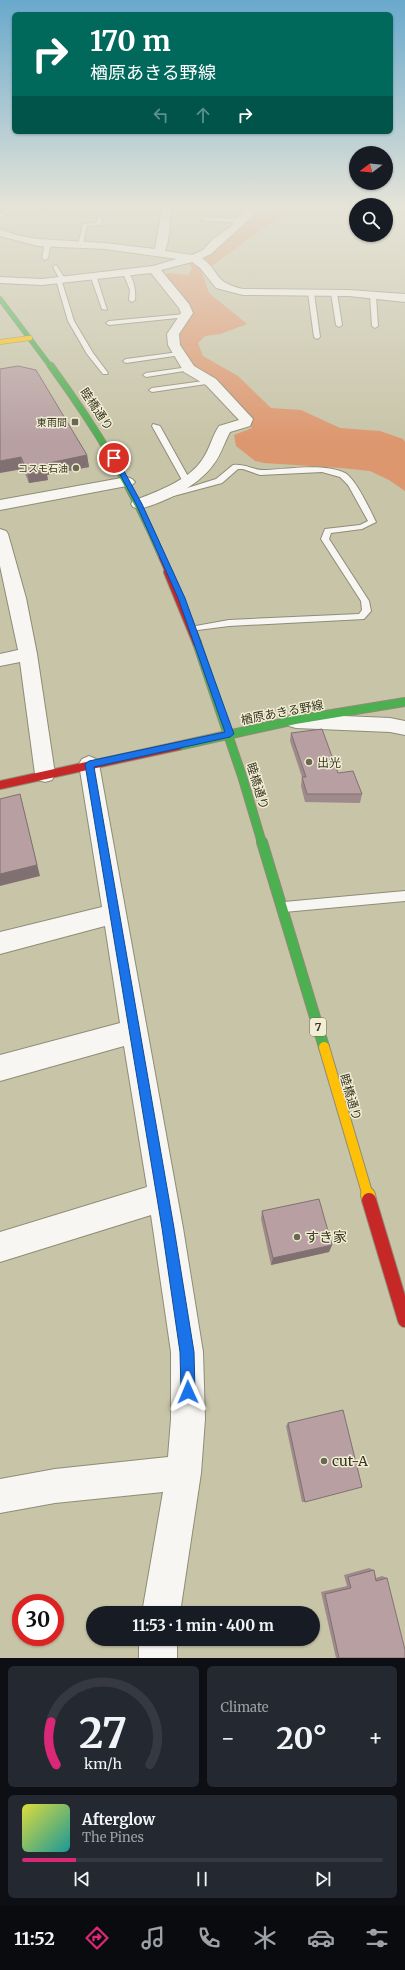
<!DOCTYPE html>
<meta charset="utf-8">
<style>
body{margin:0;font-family:Merriweather,"Noto Sans JP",serif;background:#242831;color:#f1f3f6;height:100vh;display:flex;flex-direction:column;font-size:15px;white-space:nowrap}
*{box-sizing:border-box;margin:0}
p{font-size:13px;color:#9ea1a6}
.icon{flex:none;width:22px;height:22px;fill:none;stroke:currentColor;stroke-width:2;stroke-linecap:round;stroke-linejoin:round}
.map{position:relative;height:1658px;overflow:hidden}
.sheet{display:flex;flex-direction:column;gap:8px;padding:8px;background:#0d0f14;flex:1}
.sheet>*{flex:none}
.top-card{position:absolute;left:12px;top:12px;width:381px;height:122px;border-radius:6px;box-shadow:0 1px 3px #0004;background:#00695c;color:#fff;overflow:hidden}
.needle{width:26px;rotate:254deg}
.controls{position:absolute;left:349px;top:146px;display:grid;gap:8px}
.controls a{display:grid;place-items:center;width:44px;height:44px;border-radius:50%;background:#171b24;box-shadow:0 1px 3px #0004;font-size:20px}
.speed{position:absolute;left:12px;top:1594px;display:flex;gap:8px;font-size:20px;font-weight:700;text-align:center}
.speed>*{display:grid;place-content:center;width:52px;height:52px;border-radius:50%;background:#171b24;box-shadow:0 1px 3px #0004;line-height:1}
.speed .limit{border:6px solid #d22;background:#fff;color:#111}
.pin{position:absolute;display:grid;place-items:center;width:34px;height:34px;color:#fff;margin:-17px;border:2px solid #fff;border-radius:50%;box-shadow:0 1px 4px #0007}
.me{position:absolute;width:44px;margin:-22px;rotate:359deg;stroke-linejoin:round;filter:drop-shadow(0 0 3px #0008)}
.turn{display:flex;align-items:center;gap:14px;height:84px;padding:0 12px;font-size:18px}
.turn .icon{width:52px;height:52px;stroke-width:2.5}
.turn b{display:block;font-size:28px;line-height:34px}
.lanes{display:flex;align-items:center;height:38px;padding:0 12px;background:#0003;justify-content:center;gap:20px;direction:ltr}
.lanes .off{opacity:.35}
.big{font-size:30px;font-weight:700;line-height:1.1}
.sheet .tile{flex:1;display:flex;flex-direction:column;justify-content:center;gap:6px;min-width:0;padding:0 14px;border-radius:6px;background:#242831}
.sheet .dial{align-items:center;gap:0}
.dial svg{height:104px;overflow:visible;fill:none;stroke:#363941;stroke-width:7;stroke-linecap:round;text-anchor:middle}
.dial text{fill:#f1f3f6;stroke:none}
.song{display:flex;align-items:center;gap:12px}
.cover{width:48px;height:48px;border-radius:6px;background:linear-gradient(135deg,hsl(60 70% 55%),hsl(180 70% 35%))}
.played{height:4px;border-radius:2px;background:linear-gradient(90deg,#db2777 15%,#363941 15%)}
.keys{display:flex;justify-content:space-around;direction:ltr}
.heat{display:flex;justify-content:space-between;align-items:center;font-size:22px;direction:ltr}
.sheet .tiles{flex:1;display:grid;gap:8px;grid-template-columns:1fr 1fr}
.tile:last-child{grid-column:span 2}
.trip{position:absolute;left:86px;top:1606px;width:234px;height:40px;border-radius:20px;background:#171b24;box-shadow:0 1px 3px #0004;font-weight:700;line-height:40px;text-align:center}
.dock{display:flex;height:64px;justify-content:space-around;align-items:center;background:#090b0e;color:#9ea1a6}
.dock .icon{width:28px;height:28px}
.dock .current{color:#db2777}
.dock b{font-size:18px;color:#f1f3f6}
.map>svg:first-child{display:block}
</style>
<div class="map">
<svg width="405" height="1658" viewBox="0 0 405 1658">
<rect width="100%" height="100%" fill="#c8c4a8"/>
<!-- forest -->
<path fill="#dd976f" d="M263,209h27l-88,64 7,20 38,31 -27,10 -15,2 -7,7 5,13 35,20 33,32 30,2 39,18 40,3 23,8 2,3v49l-16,-11 -19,-9 -29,-3 -77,-5 -9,-2 -19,-15 -2,-11 18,-7 -25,-36 -31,-23 -23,-30 10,-10 7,-21 -25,-28 2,-7 21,2 4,-7 -3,-5 28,-15 36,-33z"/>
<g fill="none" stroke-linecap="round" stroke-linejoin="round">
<!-- lane casing -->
<g stroke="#8f8c76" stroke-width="2">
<path id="lane" d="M47,209l-2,2 -37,1 -8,6v-4l7,-4z
M98,217l5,1 -3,7 -13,1 -4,18 -5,1 5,-21 13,-1z
M203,217l37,2 3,2 -3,2 -39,-3z
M48,241l3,2 -3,15 -3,2 -3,-2 3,-15z
M56,265l10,15 -4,2 12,39 19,32 15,20 -1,1h-4l-16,-20 -19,-33 -12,-41 3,-2 -6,-11z
M126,271c8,5 10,20 9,29l-3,2 -3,-2 1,-10 -7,-17z
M93,273l3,2 11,35 -5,-1 -12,-34z
M311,291l3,2 6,44 -3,2 -3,-2 -6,-44z
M334,291l3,2 5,32 -3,2 -3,-2 -5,-32z
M373,294l3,2 2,30 -3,2 -3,-2 -2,-30z
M185,314l2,1v2l-78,8 -3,-2 3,-2z
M179,352l2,1v2l-55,8 -3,-2 3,-2z
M189,367l2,1v2l-45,7 -3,-2 3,-2z
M211,380l2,1v2l-61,9 -3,-2 3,-2z
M153,424l7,2 30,54 -1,2 -7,-2 -30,-54z
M233,465c12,-2 21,6 33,5 22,-1 59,-7 79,3 11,6 25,37 31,49l-14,7 -31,4 -2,6 40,62 2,10 -7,8 -135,7 -39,5v-4l39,-7 130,-6 3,-4 -1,-9 -40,-62 4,-10 35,-4 8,-4 -20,-36 -8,-8 -18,-5 -62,3 -17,-6h-5l-16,14 -56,15 -4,-2 54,-17z
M405,891v10l-121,11 -4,-1 -2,-4 2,-4 4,-1z"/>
</g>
<!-- street casing -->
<g stroke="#8f8c76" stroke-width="2">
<path id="street" d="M162,209h10l-4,32 -3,10 27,4 11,-5 10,-11 17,-12 14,-16 4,-2h12l-49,45 -9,4c20,15 10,24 41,31l106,1 56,4v8l-56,-6 -106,-1 -27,-7 -16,-20 -8,-6 -31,8 28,34 4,9 -14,21 1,11 14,21 22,13 37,40 -3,7 -20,6c-6,11 -9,23 -17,33 -15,21 -49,38 -74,44l-6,-2 -2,-3 2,-3c23,-9 55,-20 69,-41 8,-11 10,-24 17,-34l20,-6 -33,-35 -22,-13 -16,-27 -1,-11 14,-21 -2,-5 -28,-35 -109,12 -42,-2v-6l42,2 111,-13 24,-7 -72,-10 -67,-3 -38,-10v-7l16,6 22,4 67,4 50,6z
M127,477l5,2 3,3 -3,3 -132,25v-10z
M0,529l6,2 2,3 18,64 11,56 18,120 -3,6 -7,2 -7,-2 -3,-6 -15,-112 -20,4v-12l18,-4 -18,-84z
M296,714l94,4 15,3v14l-15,-3 -94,-4 -7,-2 -3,-5 3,-5z
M89,756l7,3 3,5 84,464 20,124 2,67 -4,54 -21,140h-38l21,-121 -108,11 -55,10v-34l55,-10 113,-12 3,-38v-67l-20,-137 -151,47v-30l147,-45 -23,-141 -124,35v-26l120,-32 -15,-97 -105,28v-22l102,-25 -23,-143 3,-5z
M139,1639h38v19h-38z"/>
</g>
<!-- fast-far3 casing -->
<g stroke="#8f8c76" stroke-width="5.5">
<path id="fast-far3" d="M0,299l51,68"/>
</g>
<!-- fast-far2 casing -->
<g stroke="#8f8c76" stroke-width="8">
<path id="fast-far2" d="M51,366c45,62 81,120 111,191"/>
</g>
<!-- fast-far1 casing -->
<g stroke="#8f8c76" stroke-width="10">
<path id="fast-far1" d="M197,643l46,136 19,64
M178,746l117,-26 110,-18"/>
</g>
<!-- fast casing -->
<g stroke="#8f8c76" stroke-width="12">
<path id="fast" d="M262,842l62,205"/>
</g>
<!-- slow-far2 casing -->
<g stroke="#8f8c76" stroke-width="5.5">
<path id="slow-far2" d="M0,342l30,-4"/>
</g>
<!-- slow-far1 casing -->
<g stroke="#8f8c76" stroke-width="12">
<path id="slow-far1" d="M324,1047l44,149"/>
</g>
<!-- slow casing -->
<g stroke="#8f8c76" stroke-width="16">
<path id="slow" d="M368,1195l1,5"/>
</g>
<!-- jam-far2 casing -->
<g stroke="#8f8c76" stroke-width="8">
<path id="jam-far2" d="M162,557l7,16"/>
</g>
<!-- jam-far1 casing -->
<g stroke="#8f8c76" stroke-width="10">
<path id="jam-far1" d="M168,572l29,71
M0,785l178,-39"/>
</g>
<!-- jam casing -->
<g stroke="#8f8c76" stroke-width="16">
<path id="jam" d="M369,1200l36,120"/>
</g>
<!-- lane -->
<use href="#lane" fill="#f7f6f2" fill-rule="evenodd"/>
<!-- street -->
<use href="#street" fill="#f7f6f2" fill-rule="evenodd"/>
<!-- fast-far3 -->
<use href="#fast-far3" stroke="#4caf50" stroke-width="4.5"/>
<!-- fast-far2 -->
<use href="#fast-far2" stroke="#4caf50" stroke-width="6"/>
<!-- fast-far1 -->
<use href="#fast-far1" stroke="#4caf50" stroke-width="8"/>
<!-- fast -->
<use href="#fast" stroke="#4caf50" stroke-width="10"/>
<!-- slow-far2 -->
<use href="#slow-far2" stroke="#ffc107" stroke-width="4.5"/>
<!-- slow-far1 -->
<use href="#slow-far1" stroke="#ffc107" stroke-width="10"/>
<!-- slow -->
<use href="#slow" stroke="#ffc107" stroke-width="14"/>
<!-- jam-far2 -->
<use href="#jam-far2" stroke="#c62828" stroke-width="6"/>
<!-- jam-far1 -->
<use href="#jam-far1" stroke="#c62828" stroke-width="8"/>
<!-- jam -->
<use href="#jam" stroke="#c62828" stroke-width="14"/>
</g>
<!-- wall -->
<path fill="#9e8a8b" d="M0,369l87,86 2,12 -42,8 1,5 -19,3 -6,-14z
M291,733l71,61 -2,9 -55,-1 -4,-16 1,-9 -12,-36z
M262,1211l70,34 -3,7 -58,13 -10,-46z
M288,1423l17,79h-3l-16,-76z
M369,1568l5,2 2,8 6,-2 5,2 18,80h-69l-15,-66 26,-6 -3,-11z"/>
<!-- shaded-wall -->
<path fill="#817071" d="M87,455l2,12 -42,8 1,5 -19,3 -2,-12 17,-7z
M21,457l2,12 -23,4v-12z
M20,794l20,82 -40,10v-12z
M332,1245l-3,7 -58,13 2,-7z"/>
<!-- building -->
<path fill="#b8a0a2" stroke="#817071" d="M18,366l18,4 51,85 -43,9 2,5 -19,2 -6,-14 -21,4v-92z
M322,729l16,44 15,-2 9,23h-55l-5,-17h4l-15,-44z
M20,794l17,71 -37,9v-75z
M319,1199l13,46 -59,13 -11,-47z
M343,1410l19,77 -57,15 -17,-79z
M374,1570l2,11 11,-3 18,72v8h-66l-14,-64 26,-6 -3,-11z"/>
<!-- sky -->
<linearGradient id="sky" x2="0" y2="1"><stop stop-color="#69a9cc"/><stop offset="0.47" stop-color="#e6e4d8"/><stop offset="1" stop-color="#e6e4d8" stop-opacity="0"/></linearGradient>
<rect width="405" height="441" fill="url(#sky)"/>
<!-- route -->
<path fill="#1a73e8" stroke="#114b97" d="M114,457l3,1 25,46 43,94 49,136 -4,3 -136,30 80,461 20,124 1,40 -2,5 -5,2 -5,-2 -2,-5 -1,-40 -18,-124 -77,-464 4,-3 136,-29 -47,-134 -42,-94 -25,-46z"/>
<!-- markers -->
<g fill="#6a6850" stroke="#f1eed5" stroke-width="1.5">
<rect x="71" y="418" width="8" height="8" rx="2"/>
<circle cx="76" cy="468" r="4"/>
<circle cx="309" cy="762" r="4"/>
<circle cx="297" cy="1237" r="4"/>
<circle cx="324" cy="1461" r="4"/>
</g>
<g text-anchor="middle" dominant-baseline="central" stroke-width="3" stroke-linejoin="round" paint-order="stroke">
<!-- far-poi labels -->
<g font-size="10" fill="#383621" stroke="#f1eed5" text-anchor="end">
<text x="67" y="422">東雨間</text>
<text x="68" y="468">コスモ石油</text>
</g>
<!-- shield labels -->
<rect fill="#f1eed5" stroke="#706d57" stroke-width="1" x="310" y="1018" width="16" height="18" rx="3"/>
<g font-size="11" font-weight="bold" fill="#383621">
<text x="318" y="1027">7</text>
</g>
<!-- street labels -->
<g font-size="12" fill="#383621" stroke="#f1eed5">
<text transform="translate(97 409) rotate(56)">睦橋通り</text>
<text transform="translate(282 712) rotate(-11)">楢原あきる野線</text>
<text transform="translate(258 786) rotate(73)">睦橋通り</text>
<text transform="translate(351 1097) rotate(74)">睦橋通り</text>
</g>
<!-- poi labels -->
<g font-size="12" fill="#383621" stroke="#f1eed5" text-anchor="start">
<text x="317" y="762">出光</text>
</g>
<!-- near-poi labels -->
<g font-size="14" fill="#383621" stroke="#f1eed5" text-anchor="start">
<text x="305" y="1237">すき家</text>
<text x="332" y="1461">cut-A</text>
</g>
</g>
</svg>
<div class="controls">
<a><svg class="needle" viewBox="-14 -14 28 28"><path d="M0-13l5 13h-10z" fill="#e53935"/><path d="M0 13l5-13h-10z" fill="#9ea1a6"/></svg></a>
<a><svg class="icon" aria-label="search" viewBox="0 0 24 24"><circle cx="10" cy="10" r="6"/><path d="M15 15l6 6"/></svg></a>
</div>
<div class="speed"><div class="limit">30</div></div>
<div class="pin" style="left:114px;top:458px;background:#d93025"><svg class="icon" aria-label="arrive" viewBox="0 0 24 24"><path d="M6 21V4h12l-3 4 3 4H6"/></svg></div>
<svg class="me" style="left:188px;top:1392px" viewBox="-20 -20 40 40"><path d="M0-17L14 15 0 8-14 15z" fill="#1a73e8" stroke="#fff" stroke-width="4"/></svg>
<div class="trip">11:53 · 1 min · 400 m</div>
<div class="top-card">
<div class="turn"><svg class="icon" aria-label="right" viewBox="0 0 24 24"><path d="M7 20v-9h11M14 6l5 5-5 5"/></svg><div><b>170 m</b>楢原あきる野線</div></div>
<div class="lanes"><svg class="icon off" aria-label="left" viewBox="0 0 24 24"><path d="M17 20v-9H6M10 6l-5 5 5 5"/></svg><svg class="icon off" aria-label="ahead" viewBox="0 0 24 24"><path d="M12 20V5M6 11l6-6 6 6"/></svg><svg class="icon" aria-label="right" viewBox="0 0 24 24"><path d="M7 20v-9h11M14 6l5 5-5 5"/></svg></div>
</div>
</div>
<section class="sheet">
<div class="tiles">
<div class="tile dial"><svg viewBox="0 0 100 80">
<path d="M14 69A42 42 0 1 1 86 69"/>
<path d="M14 69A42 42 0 0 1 10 36" stroke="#db2777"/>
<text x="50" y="56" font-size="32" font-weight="700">27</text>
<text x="50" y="72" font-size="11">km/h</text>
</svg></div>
<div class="tile"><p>Climate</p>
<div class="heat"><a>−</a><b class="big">20°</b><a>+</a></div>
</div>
<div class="tile">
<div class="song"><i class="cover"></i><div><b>Afterglow</b><p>The Pines</p></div></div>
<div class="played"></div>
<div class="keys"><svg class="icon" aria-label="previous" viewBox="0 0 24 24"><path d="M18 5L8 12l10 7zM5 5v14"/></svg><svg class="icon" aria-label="pause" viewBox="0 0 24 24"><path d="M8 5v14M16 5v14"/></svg><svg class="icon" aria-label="next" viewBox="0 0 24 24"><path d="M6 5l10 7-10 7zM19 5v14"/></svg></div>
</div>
</div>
</section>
<nav class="dock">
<b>11:52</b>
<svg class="icon current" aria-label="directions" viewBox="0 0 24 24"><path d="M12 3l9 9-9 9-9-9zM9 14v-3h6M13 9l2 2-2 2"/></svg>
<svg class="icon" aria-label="music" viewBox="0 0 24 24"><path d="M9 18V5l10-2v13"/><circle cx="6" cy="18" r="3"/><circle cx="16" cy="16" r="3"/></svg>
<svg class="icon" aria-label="phone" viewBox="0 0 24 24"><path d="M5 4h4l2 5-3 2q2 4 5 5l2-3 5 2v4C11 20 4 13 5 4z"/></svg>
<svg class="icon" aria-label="climate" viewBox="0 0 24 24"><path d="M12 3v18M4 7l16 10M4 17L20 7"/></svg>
<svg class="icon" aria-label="car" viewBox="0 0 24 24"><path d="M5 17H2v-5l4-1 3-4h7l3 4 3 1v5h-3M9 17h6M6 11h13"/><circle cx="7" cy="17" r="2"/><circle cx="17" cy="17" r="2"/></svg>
<svg class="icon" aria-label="filters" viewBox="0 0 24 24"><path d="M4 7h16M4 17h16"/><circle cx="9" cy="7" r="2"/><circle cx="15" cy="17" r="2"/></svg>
</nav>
